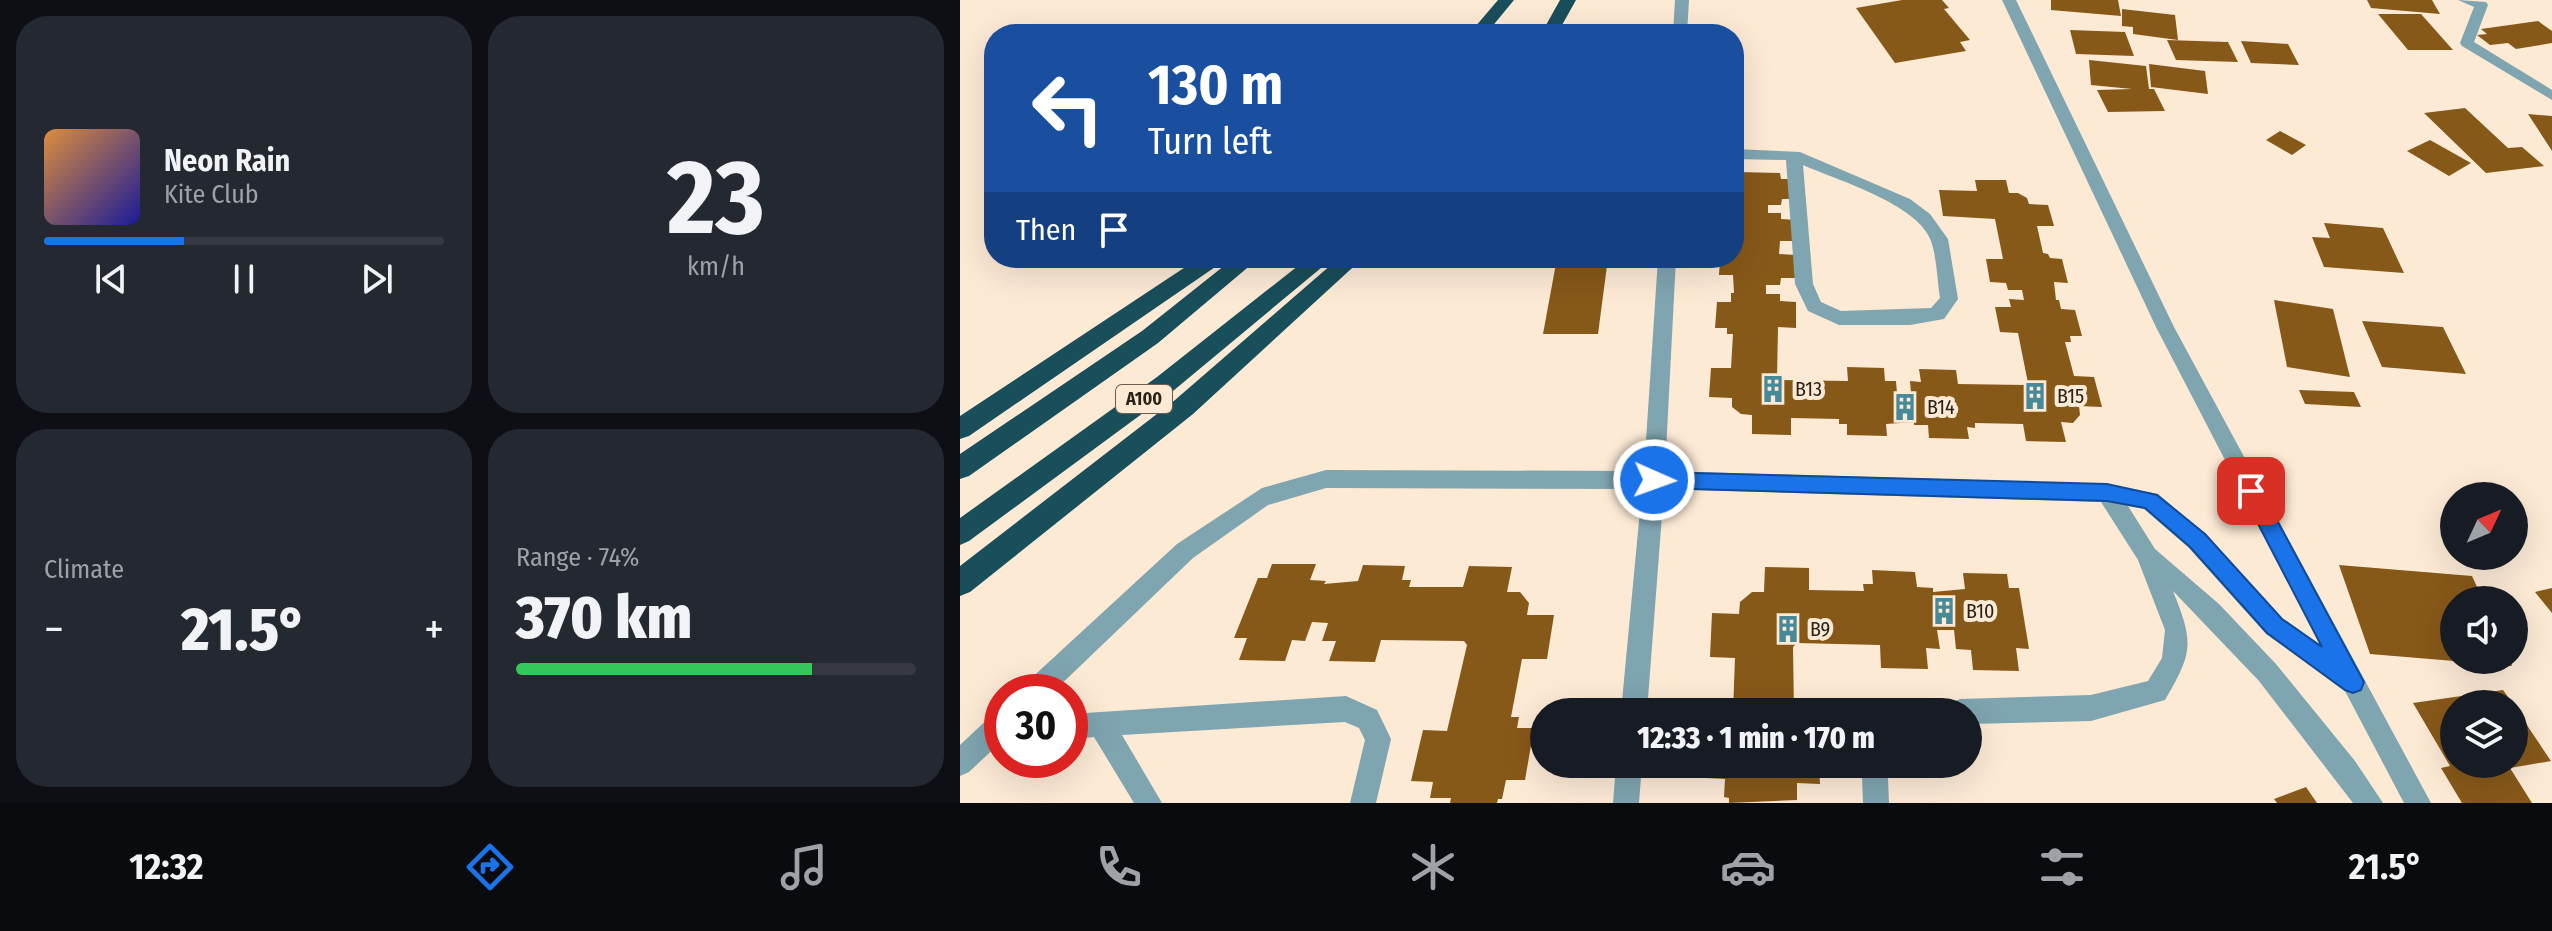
<!DOCTYPE html>
<meta charset="utf-8">
<style>
body{margin:0;font-family:"Fira Sans Condensed",sans-serif;background:#242831;color:#f1f3f6;height:100vh;display:flex;flex-direction:column;font-size:30px;white-space:nowrap}
*{box-sizing:border-box;margin:0}
p{font-size:26px;color:#9ea1a6}
.icon{flex:none;width:44px;height:44px;fill:none;stroke:currentColor;stroke-width:2;stroke-linecap:round;stroke-linejoin:round}
.map{position:relative;flex:1;overflow:hidden}
.sheet{display:flex;flex-direction:column;gap:16px;padding:16px;background:#0d0f14;width:960px}
.sheet>*{flex:none}
.hud{position:absolute;left:24px;top:24px;width:760px;height:244px;border-radius:32px;box-shadow:0 8px 32px #0002;background:#1a4fa0;color:#fff;overflow:hidden}
.needle{width:52px;rotate:46deg}
.buttons{position:absolute;left:1480px;top:482px;display:grid;gap:16px}
.buttons a{display:grid;place-items:center;width:88px;height:88px;border-radius:50%;background:#171b24;box-shadow:0 8px 32px #0002;font-size:40px}
.speed{position:absolute;left:24px;top:674px;display:flex;gap:16px;font-size:40px;font-weight:700;text-align:center}
.speed>*{display:grid;place-content:center;width:104px;height:104px;border-radius:50%;background:#171b24;box-shadow:0 8px 32px #0002;line-height:1}
.speed .limit{border:12px solid #d22;background:#fff;color:#111}
.pin{position:absolute;display:grid;place-items:center;width:68px;height:68px;color:#fff;margin:-34px;border-radius:16px;box-shadow:0 4px 12px #0006}
.me{position:absolute;width:88px;margin:-44px;rotate:92deg;stroke-linejoin:round;filter:drop-shadow(0 0 6px #0008)}
.turn{display:flex;align-items:center;gap:28px;height:168px;padding:0 32px;font-size:36px}
.turn .icon{width:104px;height:104px;stroke-width:2.5}
.turn b{display:block;font-size:56px;line-height:68px}
.then{display:flex;align-items:center;height:76px;padding:0 32px;background:#0003;gap:16px;font-size:30px}
.big{font-size:60px;font-weight:800;line-height:1.1}
.sheet .widget{flex:1;display:flex;flex-direction:column;justify-content:center;gap:12px;min-width:0;padding:0 28px;border-radius:32px;background:#242831}
.sheet .dial{align-items:center;gap:0}
.dial b{font-size:104px;line-height:1}
.song{display:flex;align-items:center;gap:24px}
.cover{width:96px;height:96px;border-radius:12px;background:linear-gradient(135deg,hsl(30 70% 55%),hsl(240 70% 35%))}
.played{height:8px;border-radius:4px;background:linear-gradient(90deg,#1a73e8 35%,#363941 35%)}
.keys{display:flex;justify-content:space-around;direction:ltr}
.heat{display:flex;justify-content:space-between;align-items:center;font-size:44px;direction:ltr}
.charge{height:12px;border-radius:6px;background:linear-gradient(90deg,#34c759 74%,#363941 0)}
.sheet .tiles{flex:1;display:grid;gap:16px;grid-template-columns:repeat(2,1fr)}
.trip{position:absolute;left:570px;top:698px;width:452px;height:80px;border-radius:40px;background:#171b24;box-shadow:0 8px 32px #0002;font-weight:800;line-height:80px;text-align:center}
.tabs{display:flex;height:128px;justify-content:space-around;align-items:center;background:#090b0e;color:#9ea1a6}
.tabs .icon{width:56px;height:56px}
.tabs .on{color:#1a73e8}
.tabs b{font-size:36px;color:#f1f3f6}
main{display:flex;flex:1;min-height:0}
.map>svg:first-child{display:block}
</style>
<main>
<section class="sheet">
<div class="tiles">
<div class="widget">
<div class="song"><i class="cover"></i><div><b>Neon Rain</b><p>Kite Club</p></div></div>
<div class="played"></div>
<div class="keys"><svg class="icon" aria-label="previous" viewBox="0 0 24 24"><path d="M18 5L8 12l10 7zM5 5v14"/></svg><svg class="icon" aria-label="pause" viewBox="0 0 24 24"><path d="M8 5v14M16 5v14"/></svg><svg class="icon" aria-label="next" viewBox="0 0 24 24"><path d="M6 5l10 7-10 7zM19 5v14"/></svg></div>
</div>
<div class="widget dial"><b>23</b><p>km/h</p></div>
<div class="widget"><p>Climate</p>
<div class="heat"><a>−</a><b class="big">21.5°</b><a>+</a></div>
</div>
<div class="widget"><p>Range · 74%</p><b class="big">370 km</b><div class="charge"></div></div>
</div>
</section>
<div class="map">
<svg width="1592" height="803" viewBox="0 0 1592 803">
<rect width="100%" height="100%" fill="#fcead5"/>
<!-- building -->
<path fill="#875919" d="M942,0h40l7,8 -5,1 26,31 -10,2 6,9 -71,12 -39,-55z
M1091,0h67l3,16 -70,-6z
M1407,0h65l8,14 -69,-6z
M1162,9l53,6 3,25 -45,-6v-7l-11,-1z
M1418,14h43l32,36h-45z
M1578,21l14,10v12l-36,6 -8,-6 -18,2 -13,-10 10,-1 -6,-5z
M1110,30l55,2 9,24 -58,-2z
M1207,40l61,2 10,20 -62,-2z
M1281,41l47,3 11,21 -48,-2z
M1129,60l57,6 3,23h5l11,22 -57,1 -11,-22 35,-1 -41,-4z
M1189,64l56,7 3,23 -57,-7z
M1505,108l43,40 14,-1 22,19 -58,7 -62,-60z
M1568,114l24,2v35z
M1320,131l26,14 -14,10 -26,-15z
M1470,140l41,23 -22,13 -42,-25z
M777,172l43,1 1,6h15v20h-14l-1,6h-13v8h13v6l15,1v21h-16l-1,13 17,1v23h-15l-1,7h-14v9h14v7l16,1v26l-18,-1 -1,51 3,2 68,1 -1,-14 37,1 1,13h11l1,12h14l-1,-12 11,1 -2,-13 37,1 2,14 68,1 2,-2 -10,-50 -18,-1 -5,-25h16l-2,-8 15,1 -2,-10h-14l-2,-7 -16,-1 -4,-23h17l-8,-40 -52,-3 -4,-26 38,1 -2,-11h31l3,13h9l9,5 2,6 19,1 6,21h-17l6,27 5,1 2,4 12,1 6,24 -14,-1 2,18h3l2,9 14,1 7,26h-12l1,6h-6l9,34 20,1 8,30 -23,-1 1,9 -7,8 -12,-1 5,20 -40,-1 -3,-17 -48,-1v5l-8,-1 2,12 -40,-1 -1,-13h-14v-3l-28,2 1,12 -40,-1v-11h-8v-5l-48,-1v17l-39,-1v-19l-11,-1 -9,-7v-9l-23,-1 2,-29h20l2,-34h-6v-6h-12l2,-26h14v-9h3l-1,-18h-14l1,-17h14v-38l5,-16 -5,-7v-20z
M1364,223l59,5 21,45 -80,-6 -12,-30 18,1z
M597,258h51l-10,76h-55z
M1314,300l59,9 17,68 -63,-10z
M1402,321l81,6 23,47 -84,-7z
M1339,390l55,2 7,15 -56,-3z
M312,564h44l-6,16 16,1 -2,3 34,-3 5,-16 42,1 -3,14h9l-2,7h54l6,-21 43,1 -5,25h13l9,11 -2,12h27l-7,44h-25l-11,58h8l-2,11h17l-9,52h-19l-4,19h-4l-1,4h-47l1,-5h-21l3,-16 -22,-1 12,-51 24,1 20,-86 -3,-4 -83,-1 -6,22 -46,-1 7,-20h-14l6,-18 -16,-1 -7,19 -13,-1 -7,21 -46,-1 8,-22h-13l24,-60h9z
M1379,565l133,11 11,24h-29v61l-84,-7z
M805,567l44,1v22l55,1 -1,-7h10l-1,-14 43,2 2,15 16,1v4l32,-3 -2,-16 44,1 2,14h10l10,61 -13,-1 3,23 -46,-1 -2,-20 -15,-1 -2,-19h-17l3,19 -14,-1 2,21 -47,-1 -1,-23 -83,-2 -4,4 1,65h-61l2,-54 -25,-1 2,-44 27,1 1,-12 12,-10h12z
M1592,588v25l-17,-21z
M1512,660h38l2,6 -40,-4z
M1543,690l10,14h-59v60h60v-58l37,55 -41,7 22,35h-70l-21,-35 9,-2 -37,-63z
M746,764h113l1,20 -23,-1v17l-68,3v-5l-5,-1 1,-18 -20,-1z
M1346,787l11,16h-40l-3,-4z"/>
<g fill="none" stroke-linecap="round" stroke-linejoin="round">
<!-- minor -->
<path fill="#7fa5b0" fill-rule="evenodd" d="M715,0h14l-2,34h-14z
M1042,0h14l158,327 257,476h-27l-59,-112 -79,-57 -77,-86 -45,-39 -16,-3 27,43 64,55 57,60 79,97 28,42h-30l-94,-122 -86,-90c21,52 20,61 -8,109l-74,21 -123,3v-12h-21l4,-9 9,-4 131,-4 57,-14 14,-23 3,-28 -27,-70 -37,-58 -437,-13 -17,223h-26l21,-223 -316,-1 -58,17 -75,53 -140,134h-31l4,-9 151,-139 85,-56 64,-18 318,1 14,-213h18l-11,213 442,13 51,10 47,40 77,84 39,27 -165,-318z
M1498,0l28,2 2,3 -14,37 78,48v10l-90,-54 -2,-3 14,-36z
M774,149l66,3 110,47 20,15 18,25 10,60 -14,20 -34,6h-71l-31,-14 -13,-27 -9,-124 -52,-1zM843,165c34,15 115,39 128,76 6,17 6,39 9,57l-9,10 -90,3 -20,-9 -8,-18z
M386,696l31,14 14,29 -15,64h-26l15,-63 -6,-12 -14,-6 -223,13 40,68h-28l-40,-66 -24,3v-26z
M42,710v31l-33,31 -9,4v-31l33,-31z
M656,764h26l-3,39h-26z
M907,764h27l-6,14 1,25h-26l-1,-26z"/>
<!-- highway -->
<path fill="#194e5b" fill-rule="evenodd" d="M538,0h16l-28,34h-17z
M600,0h16l-19,34h-16z
M239,258h26l-4,5 -252,173 -9,3v-23z
M274,258h25l-101,85 -189,133 -9,3v-25l182,-123z
M348,258h25l-160,133 -204,150 -9,4v-27l197,-141z
M379,258h24l-170,156 -223,178 -10,4v-30l215,-166z"/>
</g>
<!-- route -->
<path fill="#1a73e8" stroke="#114b97" stroke-width="2" d="M694,472l453,12 50,11 48,39 77,85 40,28 -81,-156 3,-6 7,-3 7,3 106,197 -3,8 -8,3 -8,-3 -78,-57 -77,-86 -45,-39 -38,-7 -453,-13 -7,-2 -3,-6 3,-6z"/>
<!-- icons -->
<defs>
<g id="building-bare" transform="scale(2.16)"><path d="M-4-6H4V6H1V3H-1V6H-4ZM-2.5-4.3h1.7v1.8h-1.7ZM.8-4.3h1.7v1.8H.8ZM-2.5-1h1.7V.8h-1.7ZM.8-1h1.7V.8H.8Z" fill="#468999" stroke="#fcead5" stroke-width="2.5" paint-order="stroke"/></g>
</defs>
<g fill-rule="evenodd">
<use href="#building-bare" x="813" y="389"/>
<use href="#building-bare" x="1075" y="396"/>
<use href="#building-bare" x="945" y="407"/>
<use href="#building-bare" x="984" y="611"/>
<use href="#building-bare" x="828" y="629"/>
</g>
<g text-anchor="middle" dominant-baseline="central" stroke-width="8" stroke-linejoin="round" paint-order="stroke">
<!-- shield labels -->
<rect fill="#fcead5" stroke="#695e51" stroke-width="2" x="156" y="385" width="56" height="28" rx="6"/>
<g font-size="18" font-weight="bold" fill="#2a2218">
<text x="184" y="399">A100</text>
</g>
<!-- poi labels -->
<g font-size="20" fill="#2a2218" stroke="#fcead5" text-anchor="start">
<text x="835" y="389">B13</text>
<text x="1097" y="396">B15</text>
<text x="967" y="407">B14</text>
<text x="1006" y="611">B10</text>
<text x="850" y="629">B9</text>
</g>
</g>
</svg>
<div class="buttons">
<a><svg class="needle" viewBox="-14 -14 28 28"><path d="M0-13l5 13h-10z" fill="#e53935"/><path d="M0 13l5-13h-10z" fill="#9ea1a6"/></svg></a>
<a><svg class="icon" aria-label="sound" viewBox="0 0 24 24"><path d="M4 9h4l5-4v14l-5-4H4zM17 9q2 3 0 6"/></svg></a>
<a><svg class="icon" aria-label="layers" viewBox="0 0 24 24"><path d="M12 4l9 5-9 5-9-5zM3 14l9 5 9-5"/></svg></a>
</div>
<div class="speed"><div class="limit">30</div></div>
<div class="pin" style="left:1291px;top:491px;background:#d93025"><svg class="icon" aria-label="arrive" viewBox="0 0 24 24"><path d="M6 21V4h12l-3 4 3 4H6"/></svg></div>
<svg class="me" style="left:694px;top:480px" viewBox="-20 -20 40 40"><circle r="17" fill="#1a73e8" stroke="#fff" stroke-width="3"/><path d="M0-11L8 9 0 5-8 9z" fill="#fff"/></svg>
<div class="trip">12:33 · 1 min · 170 m</div>
<div class="hud">
<div class="turn"><svg class="icon" aria-label="left" viewBox="0 0 24 24"><path d="M17 20v-9H6M10 6l-5 5 5 5"/></svg><div><b>130 m</b>Turn left</div></div>
<div class="then">Then<svg class="icon" aria-label="arrive" viewBox="0 0 24 24"><path d="M6 21V4h12l-3 4 3 4H6"/></svg></div>
</div>
</div>
</main>
<nav class="tabs">
<b>12:32</b>
<svg class="icon on" aria-label="directions" viewBox="0 0 24 24"><path d="M12 3l9 9-9 9-9-9zM9 14v-3h6M13 9l2 2-2 2"/></svg>
<svg class="icon" aria-label="music" viewBox="0 0 24 24"><path d="M9 18V5l10-2v13"/><circle cx="6" cy="18" r="3"/><circle cx="16" cy="16" r="3"/></svg>
<svg class="icon" aria-label="phone" viewBox="0 0 24 24"><path d="M5 4h4l2 5-3 2q2 4 5 5l2-3 5 2v4C11 20 4 13 5 4z"/></svg>
<svg class="icon" aria-label="climate" viewBox="0 0 24 24"><path d="M12 3v18M4 7l16 10M4 17L20 7"/></svg>
<svg class="icon" aria-label="car" viewBox="0 0 24 24"><path d="M5 17H2v-5l4-1 3-4h7l3 4 3 1v5h-3M9 17h6M6 11h13"/><circle cx="7" cy="17" r="2"/><circle cx="17" cy="17" r="2"/></svg>
<svg class="icon" aria-label="filters" viewBox="0 0 24 24"><path d="M4 7h16M4 17h16"/><circle cx="9" cy="7" r="2"/><circle cx="15" cy="17" r="2"/></svg>
<b>21.5°</b>
</nav>
